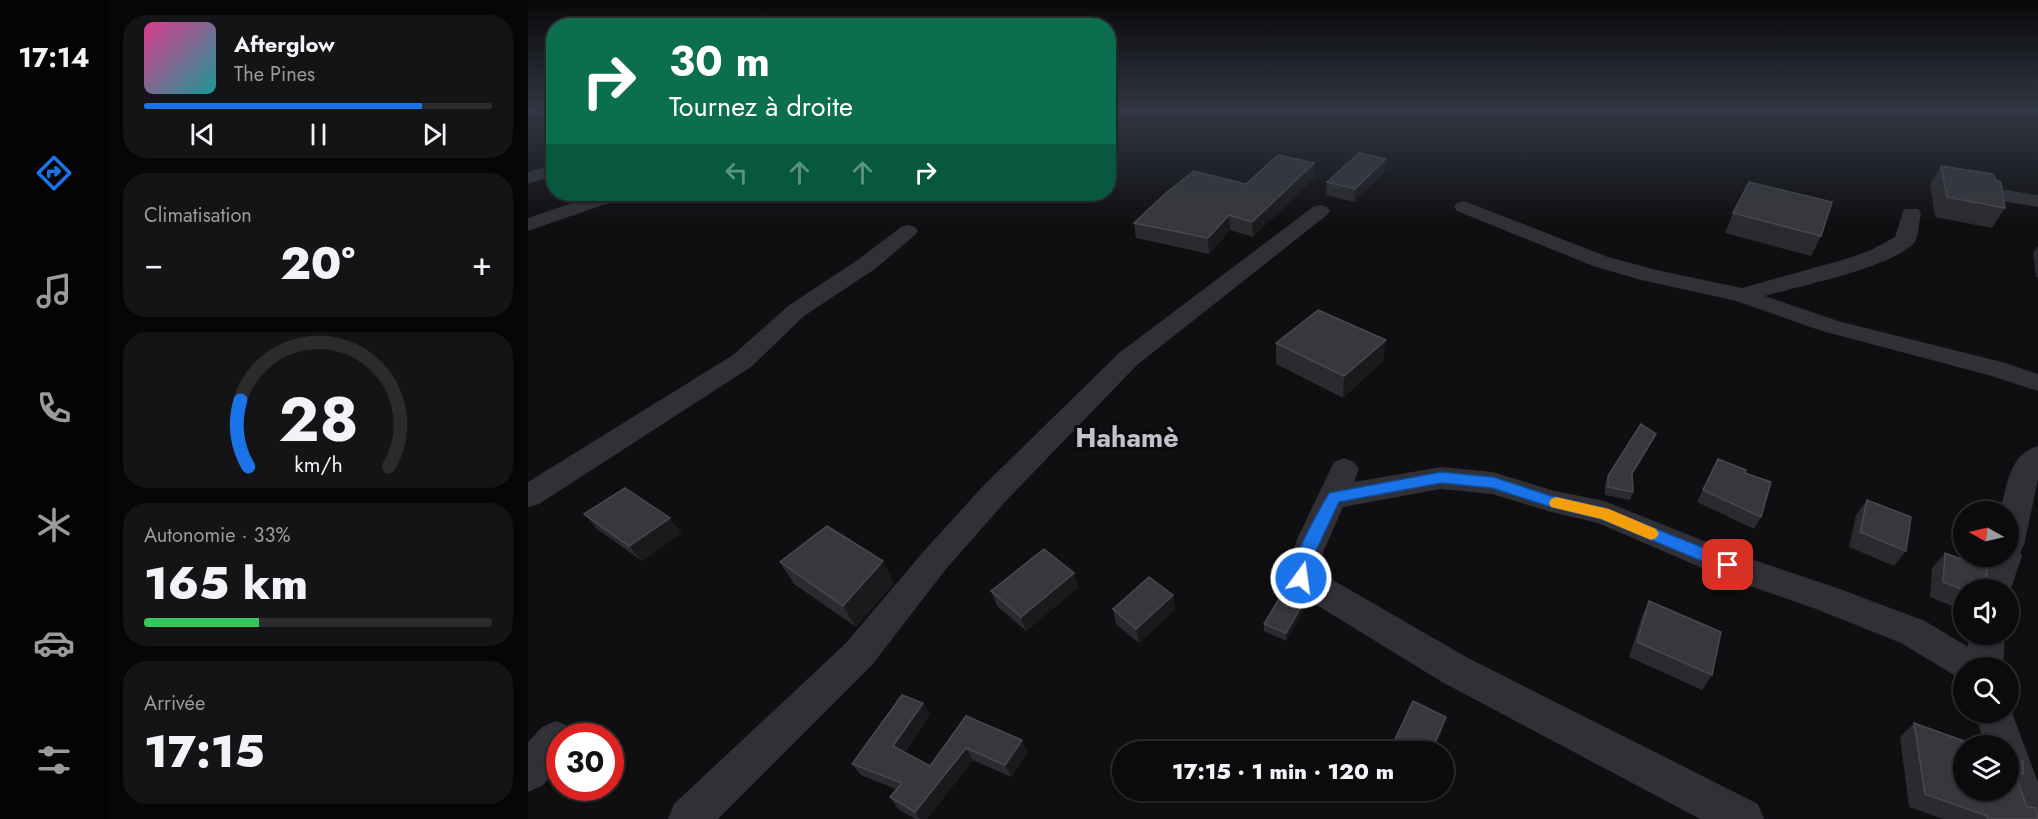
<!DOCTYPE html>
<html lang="fr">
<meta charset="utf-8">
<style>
body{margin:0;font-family:Jost,sans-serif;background:#141416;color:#f1f3f6;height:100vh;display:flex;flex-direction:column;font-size:22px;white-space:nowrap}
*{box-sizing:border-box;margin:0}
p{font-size:20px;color:#9a9b9d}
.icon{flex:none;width:33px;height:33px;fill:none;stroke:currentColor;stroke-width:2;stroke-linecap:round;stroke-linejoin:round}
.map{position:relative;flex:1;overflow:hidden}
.side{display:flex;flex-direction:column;gap:15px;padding:15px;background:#060607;width:420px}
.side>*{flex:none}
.top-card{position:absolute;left:18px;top:18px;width:570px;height:183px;border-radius:24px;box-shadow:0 2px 4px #0004,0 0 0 2px #2b2b2e;background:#0b6e4f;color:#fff;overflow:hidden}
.needle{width:39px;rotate:278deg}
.controls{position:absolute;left:1425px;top:501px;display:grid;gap:12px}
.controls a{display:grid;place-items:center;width:66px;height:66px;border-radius:50%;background:#0b0b0d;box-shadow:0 2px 4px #0004,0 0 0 2px #2b2b2e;font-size:30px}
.speed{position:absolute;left:18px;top:723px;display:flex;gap:12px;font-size:30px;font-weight:700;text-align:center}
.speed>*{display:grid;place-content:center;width:78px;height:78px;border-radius:50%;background:#0b0b0d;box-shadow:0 2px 4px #0004,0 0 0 2px #2b2b2e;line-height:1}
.speed .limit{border:9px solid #d22;background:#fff;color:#111}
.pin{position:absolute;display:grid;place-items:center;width:51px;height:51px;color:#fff;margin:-26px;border-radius:12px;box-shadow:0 3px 9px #0006}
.me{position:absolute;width:66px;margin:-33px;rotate:14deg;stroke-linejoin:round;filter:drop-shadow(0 0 4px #0008)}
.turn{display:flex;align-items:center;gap:21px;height:126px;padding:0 24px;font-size:27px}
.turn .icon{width:78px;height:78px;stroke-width:2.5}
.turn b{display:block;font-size:42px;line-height:51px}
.lanes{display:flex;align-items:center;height:57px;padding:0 24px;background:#0003;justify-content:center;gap:30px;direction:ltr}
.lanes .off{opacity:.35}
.big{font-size:45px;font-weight:800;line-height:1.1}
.side .tile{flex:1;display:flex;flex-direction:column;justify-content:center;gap:9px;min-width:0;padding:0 21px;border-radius:24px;background:#141416}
.side .dial{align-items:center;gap:0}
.dial svg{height:156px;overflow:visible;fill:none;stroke:#2b2b2e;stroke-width:7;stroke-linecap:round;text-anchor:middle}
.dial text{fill:#f1f3f6;stroke:none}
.song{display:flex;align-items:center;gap:18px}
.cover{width:72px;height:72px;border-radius:9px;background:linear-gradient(135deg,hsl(330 70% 55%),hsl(180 70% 35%))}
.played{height:6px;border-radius:3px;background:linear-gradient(90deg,#1a73e8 80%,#2b2b2e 80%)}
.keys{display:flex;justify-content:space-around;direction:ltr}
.heat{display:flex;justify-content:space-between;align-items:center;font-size:33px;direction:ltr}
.charge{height:9px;border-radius:4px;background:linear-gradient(90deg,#34c759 33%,#2b2b2e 0)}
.trip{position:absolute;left:584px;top:741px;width:342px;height:60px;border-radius:30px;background:#0b0b0d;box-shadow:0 2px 4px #0004,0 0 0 2px #2b2b2e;font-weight:800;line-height:60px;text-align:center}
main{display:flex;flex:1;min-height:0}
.menu{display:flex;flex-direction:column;width:108px;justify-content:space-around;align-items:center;background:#040405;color:#9a9b9d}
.menu .icon{width:42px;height:42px}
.menu .on{color:#1a73e8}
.menu b{font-size:27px;color:#f1f3f6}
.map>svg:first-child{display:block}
</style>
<main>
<nav class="menu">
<b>17:14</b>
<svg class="icon on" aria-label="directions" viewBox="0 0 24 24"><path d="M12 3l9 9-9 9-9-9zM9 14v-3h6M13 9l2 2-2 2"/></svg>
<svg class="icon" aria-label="music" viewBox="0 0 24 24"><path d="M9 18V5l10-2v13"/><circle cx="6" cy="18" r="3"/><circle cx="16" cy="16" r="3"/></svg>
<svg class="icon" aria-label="phone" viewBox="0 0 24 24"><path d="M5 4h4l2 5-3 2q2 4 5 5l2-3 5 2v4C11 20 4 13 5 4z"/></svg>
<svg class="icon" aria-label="climate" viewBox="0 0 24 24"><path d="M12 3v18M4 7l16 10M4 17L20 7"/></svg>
<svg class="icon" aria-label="car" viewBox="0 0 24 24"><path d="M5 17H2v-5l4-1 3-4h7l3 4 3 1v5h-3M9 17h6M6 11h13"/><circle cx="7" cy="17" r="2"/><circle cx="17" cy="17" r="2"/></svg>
<svg class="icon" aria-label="filters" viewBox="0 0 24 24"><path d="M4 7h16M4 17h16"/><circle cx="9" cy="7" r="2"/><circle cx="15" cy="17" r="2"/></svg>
</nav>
<section class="side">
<div class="tile">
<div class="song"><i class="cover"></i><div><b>Afterglow</b><p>The Pines</p></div></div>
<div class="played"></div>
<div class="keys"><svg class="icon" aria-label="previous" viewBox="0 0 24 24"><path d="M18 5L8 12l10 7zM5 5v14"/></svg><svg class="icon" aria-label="pause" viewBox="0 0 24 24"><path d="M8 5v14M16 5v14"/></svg><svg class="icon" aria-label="next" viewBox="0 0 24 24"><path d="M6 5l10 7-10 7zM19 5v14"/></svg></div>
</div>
<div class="tile"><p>Climatisation</p>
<div class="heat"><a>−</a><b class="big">20°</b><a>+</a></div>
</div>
<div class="tile dial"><svg viewBox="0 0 100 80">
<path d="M14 69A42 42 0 1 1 86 69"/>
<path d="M14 69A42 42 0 0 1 10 35" stroke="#1a73e8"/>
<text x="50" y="56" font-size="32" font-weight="700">28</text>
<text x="50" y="72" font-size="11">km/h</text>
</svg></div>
<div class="tile"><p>Autonomie · 33%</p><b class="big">165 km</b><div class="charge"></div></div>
<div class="tile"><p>Arrivée</p><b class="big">17:15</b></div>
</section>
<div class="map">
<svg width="1510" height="819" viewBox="0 0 1510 819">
<rect width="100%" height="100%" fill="#0f0f11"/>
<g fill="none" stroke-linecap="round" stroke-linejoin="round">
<!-- minor -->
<path fill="#303036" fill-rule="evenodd" d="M26,164v11l-26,9v-12z
M1465,188l45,7v12l-52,-9 -3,-4 3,-4z
M71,194h27l-3,4 -95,33v-13z
M936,201l144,56 53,14 81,17 107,-30 22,-8 24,-13 9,-28h14l3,4c-2,8 -2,25 -8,31 -26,25 -111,41 -148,52l73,25 168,42 32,11v17l-50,-16 -166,-44 -86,-30 -95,-21 -48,-14 -136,-55 -3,-4 3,-4z
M792,205l7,2 3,4 -3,4 -190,150 -132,137 -59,67 -74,96 -154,154h-50l6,-15 172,-161 78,-92 59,-65 136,-133 194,-146z
M380,225l7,2 3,4 -3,4 -40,34 -71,47 -53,51 -212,137 -11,3v-25l205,-127 55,-49 71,-47 42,-32z
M1510,446v34l-14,65 -4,7 2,4 -14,41v-7h-30l12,-34h18v-44h-8c7,-26 9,-58 38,-66z
M816,458l10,4 5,7 -5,13 87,-15 52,5 58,18 53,11 135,54 101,34 85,32 43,26 1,-13h36l-2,34h-39v13l-63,-38 -85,-34 -100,-35 -118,-51 -47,-11 -59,-18 -51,-5 -98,18 -19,43 -5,22 149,86 290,146 6,15h-64l-258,-137 -153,-94 -5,-10 14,-41 36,-75z
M1480,702l30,80v37h-27l-10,-29h7v-44h-23l-10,-34h33z
M28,721l14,6 4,9h-14v29l-18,21 -14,6v-50l14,-15z"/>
</g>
<!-- wall -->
<path fill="#2b2b2f" d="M858,159l-1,13 -31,30 -28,-7 1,-13z
M786,163v15l-61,59 -23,-7 -21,24 -73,-16 -2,-15 112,-39z
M1413,166l64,42 -13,20 -57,-11 -5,-33z
M1205,213l88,23 -10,20 -86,-23z
M1510,246v31h-2l-3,-24z
M748,343l107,18 -40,37 -67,-34z
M1128,434l-3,7 -21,35 1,16 -3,8 -25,-5v-11l3,-8z
M1190,459l27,14 16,44 -7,12 -57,-27z
M1339,500l39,51 -12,15 -45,-19 7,-32z
M56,514l98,19 -40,28 -45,-32z
M1417,553l19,37v21l-34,-14 2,-29z
M252,562l114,21 -38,44 -62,-43z
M546,573l4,15 -52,43 -29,-25 -6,-15z
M645,595l2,15 -36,33 -23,-19 -3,-15z
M778,598v8l-20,35 -22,-10v-7z
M1121,601l63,74 -10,15 -73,-33 13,-41z
M395,703l7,12 -25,37 25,14 36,-50 62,36 -17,25 -38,-17 -46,59h-12l-17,-10 -8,-12 6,-8 -35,-14 -9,-11z
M1386,723l109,51 -6,5 10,28 11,12h-95l-34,-12 -9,-70z
M863,790h25l-5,12z"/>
<!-- shaded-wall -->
<path fill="#1a1a1d" d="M858,159l-1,13 -31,30 1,-13z
M786,163v15l-61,59 -1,-15z
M701,215l1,15 -21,24 -1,-16z
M858,340l-3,21 -40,37 1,-22z
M1128,434l-3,7 -24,40 3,-8z
M142,518l12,15 -40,28 -13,-15z
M355,561l11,22 -38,44 -13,-21z
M546,573l4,15 -52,43 -5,-14z
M645,595l2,15 -36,33 -3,-14z
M778,598v8l-20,35v-8z
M395,703l7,12 -29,42 -8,-11z
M918,717l-4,14 -9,21h-2z
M494,740l6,12 -17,25 -6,-12z
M438,748l7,12 -46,59h-7l-5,-7z
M886,790h2l-5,12z"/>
<!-- building -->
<path fill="#37383d" stroke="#48484f" stroke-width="1.5" d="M831,153l27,6 -31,30 -28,-7z
M750,155l36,8 -62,59 -23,-7 -21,23 -74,-15 33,-31 27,-21 52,13z
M1413,166l52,8 3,6 5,2 4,26 -58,-11z
M1221,182l83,20 -11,34 -88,-23z
M790,310l68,30 -42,36 -68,-33z
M1113,424l15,10 -24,39 1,19 -25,-5v-11z
M1190,459l28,11 -1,3 26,9 -10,35 -58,-27z
M97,488l45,30 -41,28 -45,-32z
M1339,500l44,17 -5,34 -46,-19z
M299,526l56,35 -40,45 -63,-44z
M516,549l30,24 -53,44 -30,-26z
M1417,553l42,16 -1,21h-22l-21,-8z
M621,577l24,18 -37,34 -23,-20z
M757,589l21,9 -20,35 -22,-9z
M1121,601l72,31 -9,43 -75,-33z
M374,695l21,8 -30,43 37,20 36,-50 56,24 -17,25 -39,-17 -51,64 -25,-15 12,-14 -50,-19z
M885,701l33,16 -15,35h-42z
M1386,723l64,23h-14v44h44v-34l15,5v13h-4l-3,3 11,30 9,1 2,11h-50l-1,-3 -62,-22z"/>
<!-- sky -->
<linearGradient id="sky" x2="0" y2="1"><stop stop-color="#080809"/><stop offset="0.49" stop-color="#313743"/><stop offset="1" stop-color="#313743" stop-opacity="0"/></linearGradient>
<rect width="1510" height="225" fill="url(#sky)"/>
<!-- route -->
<path fill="#1a73e8" stroke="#114b97" stroke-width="1.5" d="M913,472l52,5 58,19 53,12 130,52 2,5 -2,5 -6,2 -127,-53 -50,-12 -59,-19 -51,-5 -102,19 -26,55 -6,26 -6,2 -6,-2c-9,-19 24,-72 34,-90z"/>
<!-- slow -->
<path fill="#f59e0b" d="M1028,497l53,12 47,20 3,5 -3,4 -5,2 -50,-21 -50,-12 -2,-4 2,-4z"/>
<g text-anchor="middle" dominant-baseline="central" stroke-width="6" stroke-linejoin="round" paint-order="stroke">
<!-- quarter labels -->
<g font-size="27" font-weight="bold" fill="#c1c2ce" stroke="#0a0a0b">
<text x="599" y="437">Hahamè</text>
</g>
</g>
</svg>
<div class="controls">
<a><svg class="needle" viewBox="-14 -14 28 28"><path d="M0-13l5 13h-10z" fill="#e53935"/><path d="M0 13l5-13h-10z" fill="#9a9b9d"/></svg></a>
<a><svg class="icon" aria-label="sound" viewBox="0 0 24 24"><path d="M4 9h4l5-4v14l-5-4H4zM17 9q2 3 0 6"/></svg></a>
<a><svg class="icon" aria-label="search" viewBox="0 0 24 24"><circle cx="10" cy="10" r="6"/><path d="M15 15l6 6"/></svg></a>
<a><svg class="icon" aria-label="layers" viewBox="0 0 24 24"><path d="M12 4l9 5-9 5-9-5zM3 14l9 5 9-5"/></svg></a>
</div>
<div class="speed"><div class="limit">30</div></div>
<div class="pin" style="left:1200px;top:565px;background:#d93025"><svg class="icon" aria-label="arrive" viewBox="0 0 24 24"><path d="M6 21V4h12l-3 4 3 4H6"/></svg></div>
<svg class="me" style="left:773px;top:578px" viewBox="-20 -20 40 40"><circle r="17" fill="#1a73e8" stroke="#fff" stroke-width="3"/><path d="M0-11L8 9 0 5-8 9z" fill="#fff"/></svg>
<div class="trip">17:15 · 1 min · 120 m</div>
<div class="top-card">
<div class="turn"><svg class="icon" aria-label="right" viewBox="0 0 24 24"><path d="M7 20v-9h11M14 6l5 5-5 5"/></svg><div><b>30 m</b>Tournez à droite</div></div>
<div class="lanes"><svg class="icon off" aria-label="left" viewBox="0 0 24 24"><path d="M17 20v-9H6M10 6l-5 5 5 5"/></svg><svg class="icon off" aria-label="ahead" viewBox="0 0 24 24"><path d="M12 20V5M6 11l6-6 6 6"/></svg><svg class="icon off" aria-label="ahead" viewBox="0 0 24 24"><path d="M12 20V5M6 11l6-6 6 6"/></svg><svg class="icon" aria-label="right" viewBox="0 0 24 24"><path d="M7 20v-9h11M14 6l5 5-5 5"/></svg></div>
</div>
</div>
</main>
